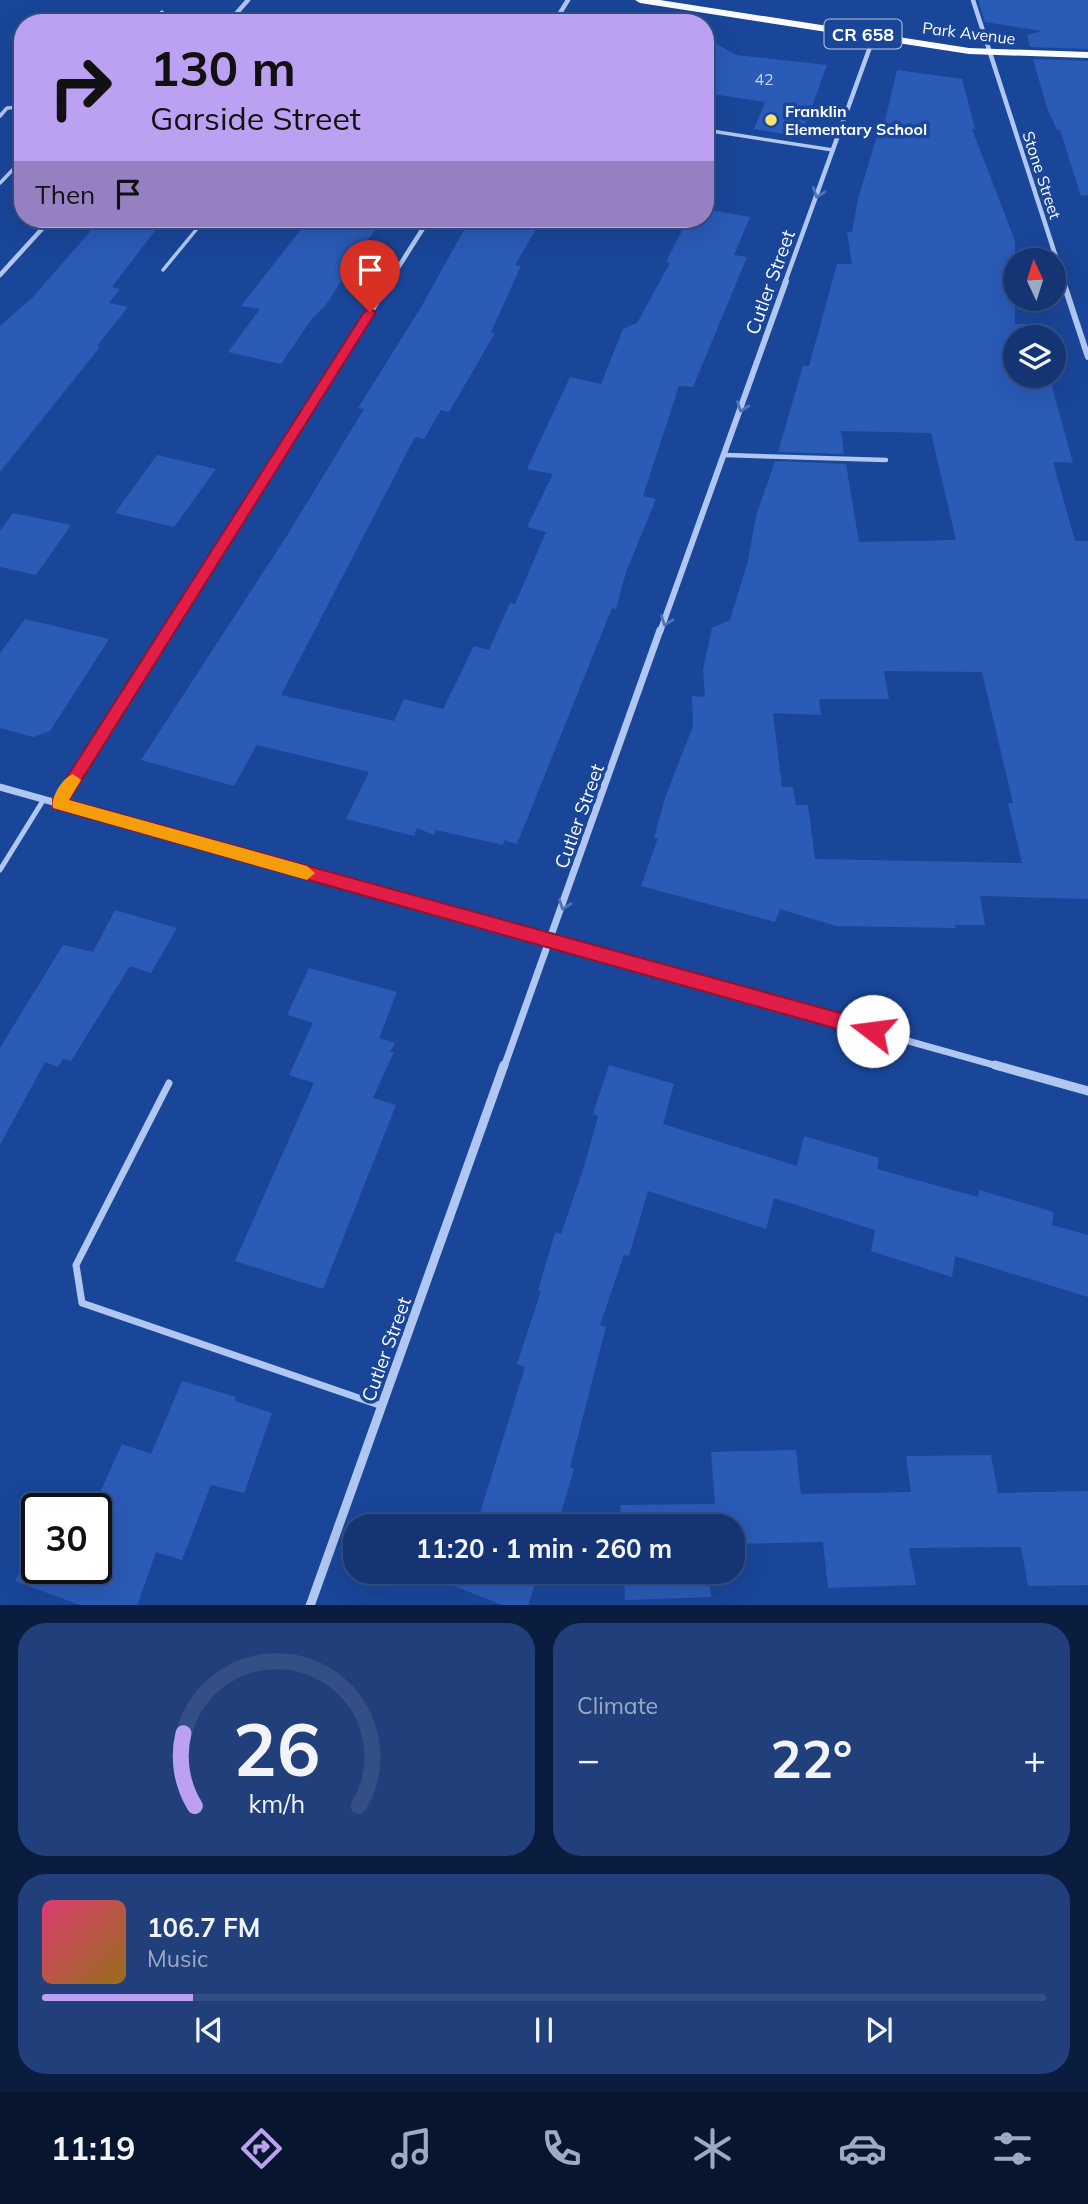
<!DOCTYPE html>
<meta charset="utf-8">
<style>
body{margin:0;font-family:Mulish,sans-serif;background:#213f7b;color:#f1f3f6;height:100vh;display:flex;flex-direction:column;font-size:26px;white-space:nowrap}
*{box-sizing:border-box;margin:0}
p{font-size:23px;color:#9daac4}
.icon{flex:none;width:38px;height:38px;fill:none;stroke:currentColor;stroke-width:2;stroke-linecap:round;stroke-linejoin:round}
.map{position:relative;height:1605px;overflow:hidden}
.details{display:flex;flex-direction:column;gap:18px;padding:18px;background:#0b1d3f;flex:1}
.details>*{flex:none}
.top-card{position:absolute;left:14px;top:14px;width:700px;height:214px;border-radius:28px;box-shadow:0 7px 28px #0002,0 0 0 2px #334f85;background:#bca0f2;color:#111;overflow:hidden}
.needle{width:46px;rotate:356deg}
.fabs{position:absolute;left:1003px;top:248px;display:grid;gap:14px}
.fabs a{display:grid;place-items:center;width:63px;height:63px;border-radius:50%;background:#143473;box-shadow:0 7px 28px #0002,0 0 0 2px #334f85;font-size:35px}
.speed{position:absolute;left:21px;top:1493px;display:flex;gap:14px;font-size:35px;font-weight:700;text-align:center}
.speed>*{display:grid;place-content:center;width:91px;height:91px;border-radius:50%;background:#143473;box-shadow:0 7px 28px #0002,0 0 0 2px #334f85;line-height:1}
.speed .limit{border:4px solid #111;border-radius:10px;background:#fff;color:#111}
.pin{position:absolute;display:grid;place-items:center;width:60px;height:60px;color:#fff;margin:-72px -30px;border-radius:50% 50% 50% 0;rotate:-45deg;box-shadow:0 0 7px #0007}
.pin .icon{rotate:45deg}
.me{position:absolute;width:77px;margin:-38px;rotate:285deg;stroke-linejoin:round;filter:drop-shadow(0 0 5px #0008)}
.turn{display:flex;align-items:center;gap:24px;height:147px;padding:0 21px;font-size:32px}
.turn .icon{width:91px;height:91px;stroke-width:2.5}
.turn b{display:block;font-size:49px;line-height:60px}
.then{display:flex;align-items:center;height:66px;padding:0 21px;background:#0003;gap:14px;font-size:26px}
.big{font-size:52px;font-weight:700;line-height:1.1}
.details .widget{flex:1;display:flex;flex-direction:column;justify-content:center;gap:10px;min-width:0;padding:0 24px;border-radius:28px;background:#213f7b}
.details .dial{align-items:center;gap:0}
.dial svg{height:182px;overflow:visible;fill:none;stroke:#334f85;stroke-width:7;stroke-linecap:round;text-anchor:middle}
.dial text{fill:#f1f3f6;stroke:none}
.song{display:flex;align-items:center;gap:21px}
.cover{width:84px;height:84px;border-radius:10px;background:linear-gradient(135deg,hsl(340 70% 55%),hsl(40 70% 35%))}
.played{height:7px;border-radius:4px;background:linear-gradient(90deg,#bca0f2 15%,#334f85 15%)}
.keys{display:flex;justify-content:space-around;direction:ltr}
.heat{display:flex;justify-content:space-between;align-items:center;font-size:38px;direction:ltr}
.details .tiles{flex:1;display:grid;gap:18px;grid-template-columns:1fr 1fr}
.widget:last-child{grid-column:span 2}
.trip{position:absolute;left:343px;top:1514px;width:402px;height:70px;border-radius:28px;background:#143473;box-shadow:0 7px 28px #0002,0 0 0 2px #334f85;font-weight:700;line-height:70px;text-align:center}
.menu{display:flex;height:112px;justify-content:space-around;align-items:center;background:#08152e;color:#9daac4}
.menu .icon{width:49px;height:49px}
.menu .selected{color:#bca0f2}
.menu b{font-size:32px;color:#f1f3f6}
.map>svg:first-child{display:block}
</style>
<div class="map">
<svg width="1088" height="1606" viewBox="0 0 1088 1606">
<rect width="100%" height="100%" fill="#1a4699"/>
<!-- building -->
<path fill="#2a5bb7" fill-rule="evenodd" d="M978,0h110v49l-58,-2 -3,-12 15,-4 -57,-9z
M705,37l31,18 91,10 -26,72 -47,-8 11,-27 -60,-9z
M1033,59l55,2v134l-7,1 -21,-66h-3l-10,-22z
M897,70l65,9 13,50h-3l43,112v83h17l4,14h-21v38h34l24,87 -20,-1 22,79h13v358l-108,-3 5,29h-30l1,3 -120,-2 -56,-17 -5,13 -134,-36 17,-48h-4l11,-40 28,-72 -1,-30 13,1 -2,-28 9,-41 18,-8 18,-59 8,-45 19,-55 71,3 13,78 97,-2 -25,-107 -90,-2 3,23 -66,-2 25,-86h6l28,-102h15l-5,-32h5l6,-33 21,-70h4zM884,671l98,1 31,131h-5l14,60 -207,-4 -7,-54h-12l-3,-18h-11l-9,-74 48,2 -2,-16h70z
M705,209l45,8 -16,38 13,2 -54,130 -14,-1 -36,110 13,3 -30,73 -10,37 -4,-1 -95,236 -13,-4 -1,5 -67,-15 -2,5 -17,-7 -3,8 -68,-17 23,-47 -112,-27 -23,41 -93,-26 147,-226 76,-125 -6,-1 62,-99 50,-90h72l-27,46 6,1 -30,66 4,1 -46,79 -8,-2 -17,29 -9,-2 -134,258 113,26 10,-22 39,10 31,-63 15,4 21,-47 5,1 31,-72 -19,-5 26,-53 -26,-5 43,-92 31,7 22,-55 14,-6 33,-60 -4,-1 22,-43h17z
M101,219h63l-52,68 8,2 -11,14 19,4 -31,39 3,1 -100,125v-146l33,-29z
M309,219h73l-57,87 -14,14 -30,44 -53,-12 32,-43 -19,-3z
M157,455l59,14 -42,58 -59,-14z
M13,513l58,12 -35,50 -36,-8v-36z
M25,619l84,20 -59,92 -17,6 -33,-9v-75z
M115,910l62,18 -26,45 -21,-7 -59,95 -8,-2 -5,8 -13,-5 -45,83v-97l63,-103 30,7z
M309,968l88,24 -18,46 16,5 -5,9h4l-21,46 23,7 -73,184 -88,-28 79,-178 -25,-8 24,-52 -26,-8z
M609,1065l65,19 -11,40 134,42 7,-30 75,22 -2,11 101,28 1,-7 75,22 -2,13 36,10v62l-133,-41 -3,21 -81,-26 4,-21 -101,-32 -8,31 -118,-38 -19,65 -5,-1 -24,70 6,2 -36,140 4,2 -17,57h-88l4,-13 6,3 26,-84 20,-65 -8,-3 24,-73 -3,-1 17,-57 6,1 23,-67 14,-51 -5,-2z
M182,1381l54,16 -1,4 37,12 -28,80 -33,-8 -29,75 -26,-8 -19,54h-54l-68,-25 16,-33 6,-3v23h59v-60h-3l29,-64 29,10z
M796,1450l5,44 110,-2 -5,-36 85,-1 7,38 90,-2v94l-60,1 -7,-39 -112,1 7,37 -88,3 -5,-46 -90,2v-18h-112l-1,-21 95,-1 -4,-52z
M453,1572h86l-11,34h-23l-56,-22z
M624,1572h85l2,25 -86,3z"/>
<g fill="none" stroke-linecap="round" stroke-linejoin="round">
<!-- lane-far3 -->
<path stroke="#b0c7f1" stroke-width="3.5" d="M152,23l10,-11
M0,116l7,-8 16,-1
M705,129l9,-28
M705,130l128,20
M0,183l23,-24
M163,270l42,-51"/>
<!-- lane-far2 -->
<path stroke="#b0c7f1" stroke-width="4.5" d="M725,455l161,5"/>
<!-- lane-far1 -->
<path stroke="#b0c7f1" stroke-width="5" d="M0,870l44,-71"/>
<!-- lane -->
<path stroke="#b0c7f1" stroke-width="7" d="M169,1083l-93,182 6,38 300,103"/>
<!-- street-far3 -->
<path stroke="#b0c7f1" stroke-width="4.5" d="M973,0l91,282
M228,23l20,-23
M554,23l14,-23
M0,275l51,-56
M389,282l40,-63
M785,282l89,-246"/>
<!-- street-far2 -->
<path stroke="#b0c7f1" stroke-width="6" d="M1063,281l25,76
M167,632l223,-351
M660,632l126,-351"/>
<!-- street-far1 -->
<path stroke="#b0c7f1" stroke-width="7" d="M0,787l1001,280
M58,803l110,-173
M504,1067l156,-437"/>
<!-- street -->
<path stroke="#b0c7f1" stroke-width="9" d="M995,1065l93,26
M310,1606l194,-541"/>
<!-- primary -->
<path fill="#f9fbff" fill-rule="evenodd" d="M635,0h25l309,48 119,4v6l-119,-4 -329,-51z"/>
</g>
<!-- one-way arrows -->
<defs><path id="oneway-chevron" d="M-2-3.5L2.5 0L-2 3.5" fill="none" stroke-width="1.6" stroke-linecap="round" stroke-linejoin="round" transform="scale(1.75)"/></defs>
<g stroke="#4e73b8">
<use href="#oneway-chevron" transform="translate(818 193) rotate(110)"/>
<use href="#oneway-chevron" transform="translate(742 407) rotate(110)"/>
<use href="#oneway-chevron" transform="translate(666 621) rotate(110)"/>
<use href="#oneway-chevron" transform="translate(564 905) rotate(110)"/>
</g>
<!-- route -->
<path fill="#e11d48" stroke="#92132f" stroke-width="2" d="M370,309l6,3 -307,488 804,222 6,3 3,6 -3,5 -6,3 -820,-231v-9l311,-487z"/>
<!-- slow -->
<path fill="#f59e0b" d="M73,774l8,6 -12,20 238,66 8,7 -8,7 -254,-72c-3,-10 10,-31 20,-34z"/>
<!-- markers -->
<circle fill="#ffe36f" stroke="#1a4699" stroke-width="2.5" cx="771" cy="120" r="7"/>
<g text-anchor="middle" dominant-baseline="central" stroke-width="7" stroke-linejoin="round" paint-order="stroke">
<!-- far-street labels -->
<g font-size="16" fill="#fff" stroke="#1a4699">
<text transform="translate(969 33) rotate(7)">Park Avenue</text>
<text transform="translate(1042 175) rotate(72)">Stone Street</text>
</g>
<!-- number labels -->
<g font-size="16" fill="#cad6ed">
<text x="764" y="79">42</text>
</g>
<!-- far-poi labels -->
<g font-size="16" font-weight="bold" fill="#fff" stroke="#1a4699" text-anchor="start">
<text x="785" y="111">Franklin<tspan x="785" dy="18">Elementary School</tspan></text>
</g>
<!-- shield labels -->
<rect fill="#1a4699" stroke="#bac8e0" stroke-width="2" x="824.5" y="19.5" width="77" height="29" rx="5"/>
<g font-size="18" font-weight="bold" fill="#fff">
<text x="863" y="34">CR 658</text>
</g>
<!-- street labels -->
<g font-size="19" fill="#fff" stroke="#1a4699">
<text transform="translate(770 282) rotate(-70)">Cutler Street</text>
<text transform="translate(579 816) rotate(-70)">Cutler Street</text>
<text transform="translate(386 1349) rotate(-70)">Cutler Street</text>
</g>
</g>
</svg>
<div class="fabs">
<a><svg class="needle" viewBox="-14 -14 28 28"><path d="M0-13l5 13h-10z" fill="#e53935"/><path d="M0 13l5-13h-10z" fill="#9daac4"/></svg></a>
<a><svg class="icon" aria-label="layers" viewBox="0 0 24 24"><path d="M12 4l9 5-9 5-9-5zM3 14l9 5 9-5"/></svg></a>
</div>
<div class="speed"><div class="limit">30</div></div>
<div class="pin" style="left:370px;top:312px;background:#d93025"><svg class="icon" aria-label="arrive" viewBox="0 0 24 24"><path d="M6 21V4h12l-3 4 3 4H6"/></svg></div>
<svg class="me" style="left:873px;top:1031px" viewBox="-20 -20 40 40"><circle r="19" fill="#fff"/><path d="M0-13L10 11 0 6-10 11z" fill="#e11d48"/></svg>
<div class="trip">11:20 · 1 min · 260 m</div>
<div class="top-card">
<div class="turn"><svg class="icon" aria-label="right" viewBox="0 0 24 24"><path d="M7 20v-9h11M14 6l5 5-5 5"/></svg><div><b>130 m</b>Garside Street</div></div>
<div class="then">Then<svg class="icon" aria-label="arrive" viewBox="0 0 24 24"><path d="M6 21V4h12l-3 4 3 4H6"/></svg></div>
</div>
</div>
<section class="details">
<div class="tiles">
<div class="widget dial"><svg viewBox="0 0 100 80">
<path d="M14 69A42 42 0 1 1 86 69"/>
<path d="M14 69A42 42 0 0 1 9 37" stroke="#bca0f2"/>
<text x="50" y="56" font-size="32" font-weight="700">26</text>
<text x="50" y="72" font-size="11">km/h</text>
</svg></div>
<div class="widget"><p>Climate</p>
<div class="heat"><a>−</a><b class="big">22°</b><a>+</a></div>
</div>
<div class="widget">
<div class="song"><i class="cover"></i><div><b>106.7 FM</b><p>Music</p></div></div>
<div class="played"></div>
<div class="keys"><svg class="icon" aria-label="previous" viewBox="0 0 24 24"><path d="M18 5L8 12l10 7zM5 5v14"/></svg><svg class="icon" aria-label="pause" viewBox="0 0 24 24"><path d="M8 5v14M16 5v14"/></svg><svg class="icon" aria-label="next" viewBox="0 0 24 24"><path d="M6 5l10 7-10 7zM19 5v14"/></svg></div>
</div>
</div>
</section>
<nav class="menu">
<b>11:19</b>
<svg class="icon selected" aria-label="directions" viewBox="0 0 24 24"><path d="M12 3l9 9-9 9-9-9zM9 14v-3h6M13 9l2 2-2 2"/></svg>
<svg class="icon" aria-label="music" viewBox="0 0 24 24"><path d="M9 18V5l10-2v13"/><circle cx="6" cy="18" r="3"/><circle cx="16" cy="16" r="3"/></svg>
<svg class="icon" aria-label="phone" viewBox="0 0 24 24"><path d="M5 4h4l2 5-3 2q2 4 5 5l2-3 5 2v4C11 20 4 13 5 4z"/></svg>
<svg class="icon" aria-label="climate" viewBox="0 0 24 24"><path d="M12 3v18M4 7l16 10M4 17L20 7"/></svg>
<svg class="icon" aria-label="car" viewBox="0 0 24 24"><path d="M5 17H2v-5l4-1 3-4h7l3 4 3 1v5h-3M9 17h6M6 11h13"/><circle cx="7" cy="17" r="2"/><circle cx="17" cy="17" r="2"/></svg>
<svg class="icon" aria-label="filters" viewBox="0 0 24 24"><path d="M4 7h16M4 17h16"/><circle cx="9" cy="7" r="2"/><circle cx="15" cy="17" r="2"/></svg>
</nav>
